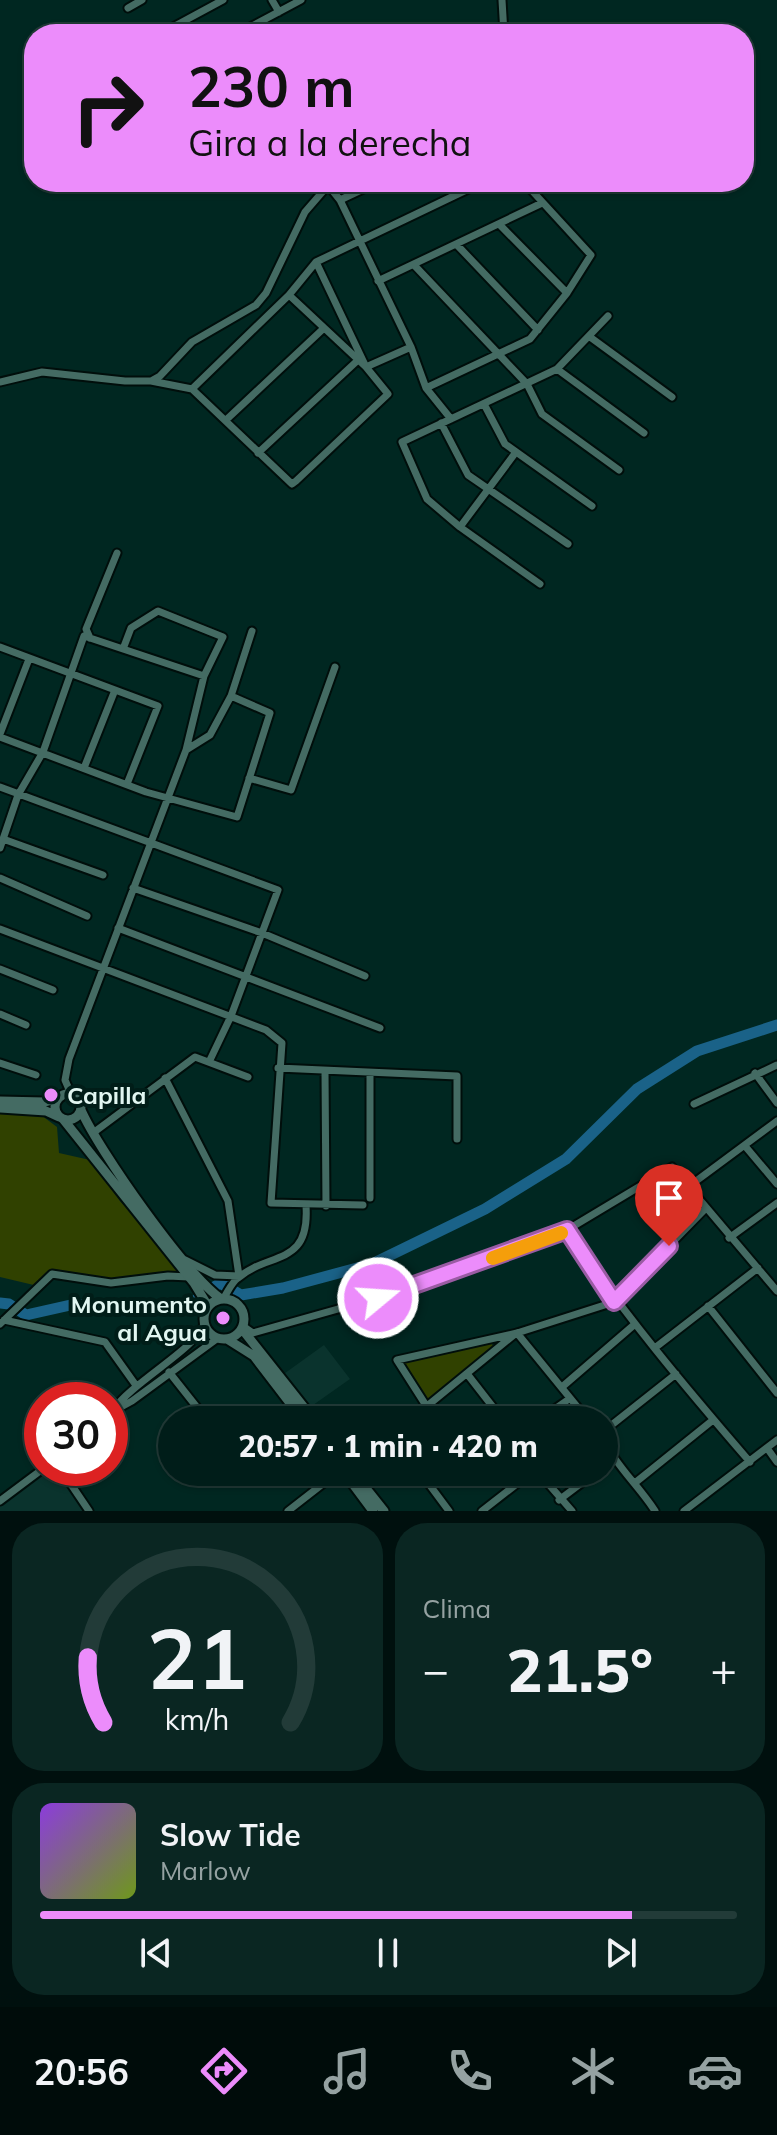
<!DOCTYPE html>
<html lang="es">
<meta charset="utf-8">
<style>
body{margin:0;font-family:Mulish,sans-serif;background:#0a2622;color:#f1f3f6;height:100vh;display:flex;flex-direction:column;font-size:30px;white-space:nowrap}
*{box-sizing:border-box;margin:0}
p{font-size:26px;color:#95a2a2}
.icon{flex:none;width:44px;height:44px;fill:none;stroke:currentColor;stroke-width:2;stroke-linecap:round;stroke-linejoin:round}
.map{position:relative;height:1511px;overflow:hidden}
.side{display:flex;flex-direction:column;gap:12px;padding:12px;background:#00100e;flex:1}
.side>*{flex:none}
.hud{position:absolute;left:24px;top:24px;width:730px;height:168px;border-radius:32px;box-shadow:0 2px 6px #0004,0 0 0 2px #223b38;background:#ec8cfb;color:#111;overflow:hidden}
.speed{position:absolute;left:24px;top:1382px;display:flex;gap:16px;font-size:40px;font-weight:700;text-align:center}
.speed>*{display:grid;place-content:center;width:104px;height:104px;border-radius:50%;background:#001d19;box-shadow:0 2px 6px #0004,0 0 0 2px #223b38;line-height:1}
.speed .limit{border:12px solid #d22;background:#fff;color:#111}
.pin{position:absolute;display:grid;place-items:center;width:68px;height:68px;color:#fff;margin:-82px -34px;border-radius:50% 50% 50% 0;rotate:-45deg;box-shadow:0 0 8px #0007}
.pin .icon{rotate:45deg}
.me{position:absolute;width:88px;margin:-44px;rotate:72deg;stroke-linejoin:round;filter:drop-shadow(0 0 6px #0008)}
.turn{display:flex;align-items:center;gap:28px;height:168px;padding:0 32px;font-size:36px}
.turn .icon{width:104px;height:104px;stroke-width:2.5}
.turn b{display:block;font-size:56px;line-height:68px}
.big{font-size:60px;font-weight:800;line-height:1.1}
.side .widget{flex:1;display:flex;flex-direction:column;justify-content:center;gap:12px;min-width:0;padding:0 28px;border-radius:32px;background:#0a2622}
.side .dial{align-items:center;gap:0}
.dial svg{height:208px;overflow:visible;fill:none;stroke:#223b38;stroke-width:7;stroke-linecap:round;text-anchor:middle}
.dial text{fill:#f1f3f6;stroke:none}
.song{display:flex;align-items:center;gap:24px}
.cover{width:96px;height:96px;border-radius:12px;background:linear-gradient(135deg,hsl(270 70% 55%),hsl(80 70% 35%))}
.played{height:8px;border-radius:4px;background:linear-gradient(90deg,#ec8cfb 85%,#223b38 85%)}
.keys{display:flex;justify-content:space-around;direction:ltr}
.heat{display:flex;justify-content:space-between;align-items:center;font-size:44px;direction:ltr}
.side .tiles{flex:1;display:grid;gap:12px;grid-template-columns:1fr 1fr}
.widget:last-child{grid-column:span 2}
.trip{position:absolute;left:158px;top:1406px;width:460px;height:80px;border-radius:40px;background:#001d19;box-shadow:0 2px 6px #0004,0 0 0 2px #223b38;font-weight:800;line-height:80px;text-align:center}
.menu{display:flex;height:128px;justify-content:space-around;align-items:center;background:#000c0a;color:#95a2a2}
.menu .icon{width:56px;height:56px}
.menu .on{color:#ec8cfb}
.menu b{font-size:36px;color:#f1f3f6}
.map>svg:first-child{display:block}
</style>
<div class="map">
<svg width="777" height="1511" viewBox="0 0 777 1511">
<rect width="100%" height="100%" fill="#002721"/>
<!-- built -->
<path fill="#0a332d" d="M324,1345l26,34 -44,31 -25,-34z
M44,1468h16l29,43h-89v-9z"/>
<!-- green -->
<path fill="#304100" d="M0,1113l41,2 16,12 2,26 31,7 30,41 69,76 -78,6 -59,-9 -14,12 -38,-9z
M491,1342l3,6 -67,52 -24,-37z"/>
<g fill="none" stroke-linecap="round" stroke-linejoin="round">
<!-- river -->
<path stroke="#1a6288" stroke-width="11" d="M0,1303l9,1 17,11 49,-11 52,7 63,-7 30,-21 21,12 42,-7 89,-24 113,-55 81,-50 71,-70 60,-38 80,-26"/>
<!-- minor casing -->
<g stroke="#000e0b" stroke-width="11">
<path id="minor" d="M272,0l7,12
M502,0l2,34
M128,8l14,-8
M160,34l63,-34
M237,34l64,-34
M328,185l12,15 71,147 15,41 25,31
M340,200l38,-18
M500,225l67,68
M458,246l80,84
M316,262l50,105 45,-20
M415,266l112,118 15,30 77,56
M378,281l162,-77
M590,337l82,60
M557,369l87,64
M151,381l41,8 100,95 4,-3 92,-87 -22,-27 -77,-72
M0,382l42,-10 83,9h26l9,-5 32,-34 64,-37 10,-12 39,-81 26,-30
M426,388l104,-49 37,-46 24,-38 -67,-73
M192,389l97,-94 27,-33 167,-80
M484,404l21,40 87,62
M226,420l97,-91
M441,423l27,52 100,69
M258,453l99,-92
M460,527l56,-75
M540,584l-80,-57 -33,-28 -25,-57 155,-73 51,-53
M90,638l-4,-9 31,-76
M0,647l158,59 -31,78
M123,649l8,-21 27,-17 65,26 -19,39
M0,734l29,-75
M0,737l146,55 91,25 33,-104 -39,-17
M84,768l31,-78
M249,778l42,12 44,-123
M0,787l278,103 -47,126 -21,44
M3,839l100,36
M0,848l18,-53 25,-43 41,-116 120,40 -18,74 24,-15 21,-39 21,-65
M0,878l87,38
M133,888l129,45 103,43
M118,928l262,100
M0,929l266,101 16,13 -11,160 92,2
M0,969l53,21
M0,1014l26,11
M0,1063l36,12
M278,1068l179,8v63
M325,1071l1,135
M755,1073l22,30
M165,1078l63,123 11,75 -24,-1 -30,-15
M71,1094l-6,-14 4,-21 117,-309
M694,1104l83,-39
M93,1133l102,-76 53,20
M745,1146l32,38
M688,1187l89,-66
M370,1198v-125
M567,1230c55,82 119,158 183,232
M729,1238l48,-35
M223,1299c5,-7 8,-16 15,-21 31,-27 72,-11 68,-72
M708,1306l69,87
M4,1320l101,22 30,42
M0,1324l52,-50 59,9 57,-7 21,1
M243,1326l10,7 149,-42 165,-61 105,-63 105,124
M517,1333l71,87
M656,1347l102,-79
M169,1372l38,48
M468,1375l35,45
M562,1387l73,-63
M427,1407l-30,-47 120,-27 97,-31 91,-93
M114,1409c19,-27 84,-62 90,-85
M110,1413l22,-12 86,-63
M410,1420l105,-86
M539,1420l30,-21
M604,1431l72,-57
M604,1441c13,26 35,45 51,70
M767,1448l10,14
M60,1468l29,43
M249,1472l2,2
M420,1472l29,39
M538,1472l34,39
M426,1480l11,-8
M636,1482l77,-62
M559,1500l37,-28
M0,1501l44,-33
M288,1511l50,-39
M482,1511l50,-39
M684,1511l93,-71"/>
</g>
<!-- tertiary casing -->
<g stroke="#000e0b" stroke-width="13">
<path id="tertiary" d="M55 1107a13 13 0 1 1 26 0a13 13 0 1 1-26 0Z
M0,1101l45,1 13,-4
M0,1108l46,3 13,6
M81,1110c18,41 104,163 140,189
M63,1119l131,164 11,18 -1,15
M204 1319a20 20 0 1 1 40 0a20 20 0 1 1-40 0Z
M242,1329l72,91
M227,1339l27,17 49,64
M344,1472l29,39
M353,1472l31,39"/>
</g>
<!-- minor -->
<use href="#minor" stroke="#446b63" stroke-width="7"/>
<!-- tertiary -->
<use href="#tertiary" stroke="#446b63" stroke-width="9"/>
</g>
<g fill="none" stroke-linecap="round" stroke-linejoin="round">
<!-- route casing -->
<g stroke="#995ba3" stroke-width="20">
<path id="route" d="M378,1298l189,-68 47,72 55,-56"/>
</g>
<!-- route -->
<use href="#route" stroke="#ec8cfb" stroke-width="14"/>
<!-- slow -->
<path stroke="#f59e0b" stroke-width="14" d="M493,1258l68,-25"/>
</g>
<!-- markers -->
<g fill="#ec8cfb" stroke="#001d18" stroke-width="3">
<circle cx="51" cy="1095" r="8"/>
<circle cx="223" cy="1318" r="8"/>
</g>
<g text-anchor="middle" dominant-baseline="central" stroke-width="8" stroke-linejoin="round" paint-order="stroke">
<!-- poi labels -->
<g font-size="24" font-weight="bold" fill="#e1f6f1" stroke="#001d18" text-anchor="start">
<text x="67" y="1095">Capilla</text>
<text x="207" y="1304" text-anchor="end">Monumento<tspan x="207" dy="28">al Agua</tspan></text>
</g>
</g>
</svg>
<div class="speed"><div class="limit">30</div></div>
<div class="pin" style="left:669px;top:1246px;background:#d93025"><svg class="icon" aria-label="arrive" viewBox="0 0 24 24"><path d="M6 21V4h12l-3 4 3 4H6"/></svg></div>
<svg class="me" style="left:378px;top:1298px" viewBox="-20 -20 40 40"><circle r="17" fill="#ec8cfb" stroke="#fff" stroke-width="3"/><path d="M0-11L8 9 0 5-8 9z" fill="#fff"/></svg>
<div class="trip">20:57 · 1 min · 420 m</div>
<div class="hud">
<div class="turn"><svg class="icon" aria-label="right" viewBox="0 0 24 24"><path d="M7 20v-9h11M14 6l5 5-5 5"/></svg><div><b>230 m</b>Gira a la derecha</div></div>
</div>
</div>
<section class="side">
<div class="tiles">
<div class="widget dial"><svg viewBox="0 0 100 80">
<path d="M14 69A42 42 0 1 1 86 69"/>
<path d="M14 69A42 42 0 0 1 8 44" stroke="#ec8cfb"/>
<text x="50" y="56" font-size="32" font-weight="700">21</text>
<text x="50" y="72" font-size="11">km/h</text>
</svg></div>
<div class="widget"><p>Clima</p>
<div class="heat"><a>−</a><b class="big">21.5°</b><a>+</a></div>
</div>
<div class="widget">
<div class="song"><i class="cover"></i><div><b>Slow Tide</b><p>Marlow</p></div></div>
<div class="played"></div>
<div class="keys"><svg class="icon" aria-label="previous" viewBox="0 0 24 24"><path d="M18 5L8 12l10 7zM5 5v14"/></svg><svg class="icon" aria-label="pause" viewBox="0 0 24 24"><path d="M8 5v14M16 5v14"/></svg><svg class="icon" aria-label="next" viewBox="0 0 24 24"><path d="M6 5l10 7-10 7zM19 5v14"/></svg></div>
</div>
</div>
</section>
<nav class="menu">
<b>20:56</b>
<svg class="icon on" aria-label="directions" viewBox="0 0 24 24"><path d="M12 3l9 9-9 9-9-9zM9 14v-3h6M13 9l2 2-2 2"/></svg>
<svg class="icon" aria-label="music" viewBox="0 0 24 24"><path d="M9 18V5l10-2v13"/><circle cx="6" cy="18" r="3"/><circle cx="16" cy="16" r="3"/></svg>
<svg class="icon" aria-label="phone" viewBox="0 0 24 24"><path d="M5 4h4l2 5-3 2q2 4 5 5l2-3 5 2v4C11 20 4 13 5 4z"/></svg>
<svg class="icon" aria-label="climate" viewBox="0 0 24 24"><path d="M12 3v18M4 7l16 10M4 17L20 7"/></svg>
<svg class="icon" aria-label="car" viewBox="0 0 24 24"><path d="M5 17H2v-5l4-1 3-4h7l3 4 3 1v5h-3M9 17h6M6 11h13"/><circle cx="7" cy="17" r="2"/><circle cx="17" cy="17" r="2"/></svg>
</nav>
